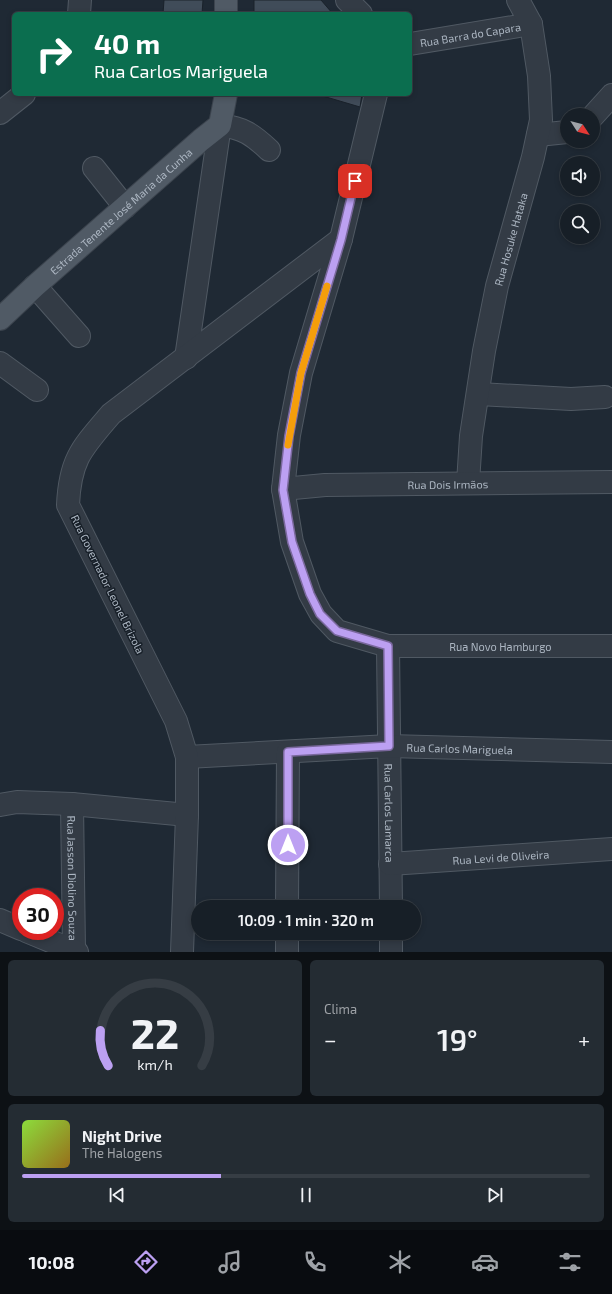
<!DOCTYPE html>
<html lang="pt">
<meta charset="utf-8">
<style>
body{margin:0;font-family:"Exo 2",sans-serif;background:#242c33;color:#f1f3f6;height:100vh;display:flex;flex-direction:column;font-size:15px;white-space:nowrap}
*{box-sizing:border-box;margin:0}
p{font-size:13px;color:#9ea2a7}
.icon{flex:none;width:22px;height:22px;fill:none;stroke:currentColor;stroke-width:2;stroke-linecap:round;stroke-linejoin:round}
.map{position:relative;height:952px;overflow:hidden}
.details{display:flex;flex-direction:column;gap:8px;padding:8px;background:#0d1115;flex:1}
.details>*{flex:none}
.top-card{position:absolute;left:12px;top:12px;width:400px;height:84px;border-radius:6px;box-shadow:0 2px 6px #0003,0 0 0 1px #363d44;background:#0b6e4f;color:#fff;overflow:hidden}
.needle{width:26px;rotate:126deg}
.buttons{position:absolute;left:560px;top:108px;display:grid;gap:8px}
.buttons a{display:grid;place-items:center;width:40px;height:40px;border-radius:50%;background:#171f27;box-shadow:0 2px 6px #0003,0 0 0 1px #363d44;font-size:20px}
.speed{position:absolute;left:12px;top:888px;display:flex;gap:8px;font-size:20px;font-weight:700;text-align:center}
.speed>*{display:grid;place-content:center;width:52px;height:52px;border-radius:50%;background:#171f27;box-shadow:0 2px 6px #0003,0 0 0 1px #363d44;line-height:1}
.speed .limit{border:6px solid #d22;background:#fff;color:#111}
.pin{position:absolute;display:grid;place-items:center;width:34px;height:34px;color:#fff;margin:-17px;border-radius:8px;box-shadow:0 2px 6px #0006}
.me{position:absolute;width:44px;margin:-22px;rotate:0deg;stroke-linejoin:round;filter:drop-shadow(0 0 3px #0008)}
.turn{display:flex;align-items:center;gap:14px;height:84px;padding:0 16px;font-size:18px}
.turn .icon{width:52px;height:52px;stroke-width:2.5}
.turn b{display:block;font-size:28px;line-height:34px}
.big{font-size:30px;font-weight:600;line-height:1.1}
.details .card{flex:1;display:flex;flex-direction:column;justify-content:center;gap:6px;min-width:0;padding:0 14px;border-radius:6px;background:#242c33}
.details .dial{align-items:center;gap:0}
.dial svg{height:104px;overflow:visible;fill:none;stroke:#363d44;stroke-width:7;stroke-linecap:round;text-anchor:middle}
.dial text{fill:#f1f3f6;stroke:none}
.song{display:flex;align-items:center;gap:12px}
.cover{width:48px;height:48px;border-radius:6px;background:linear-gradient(135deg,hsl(90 70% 55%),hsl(40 70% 35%))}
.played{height:4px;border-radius:2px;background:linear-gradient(90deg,#bca0f2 35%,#363d44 35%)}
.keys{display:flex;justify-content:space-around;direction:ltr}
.heat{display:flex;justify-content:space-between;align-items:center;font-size:22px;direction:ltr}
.details .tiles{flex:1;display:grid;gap:8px;grid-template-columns:1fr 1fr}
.card:last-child{grid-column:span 2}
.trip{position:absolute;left:191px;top:900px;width:230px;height:40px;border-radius:20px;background:#171f27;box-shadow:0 2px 6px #0003,0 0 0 1px #363d44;font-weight:600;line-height:40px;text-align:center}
.dock{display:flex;height:64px;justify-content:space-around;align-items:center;background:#090c10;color:#9ea2a7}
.dock .icon{width:28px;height:28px}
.dock .current{color:#bca0f2}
.dock b{font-size:18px;color:#f1f3f6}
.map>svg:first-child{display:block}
</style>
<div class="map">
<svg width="612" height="952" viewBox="0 0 612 952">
<rect width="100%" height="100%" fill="#1f2934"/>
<!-- building -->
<path fill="#404c59" stroke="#1a222b" d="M164,0h39l-1,14h-39z
M254,0h67l12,14h-79z
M316,94h46l-2,13z"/>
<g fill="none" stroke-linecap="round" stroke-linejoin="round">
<!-- minor casing -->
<g stroke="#505963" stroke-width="24">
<g id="minor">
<path d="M347,0l14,14"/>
<path d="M79,14l1,-14"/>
<path id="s1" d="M410,44l121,-20"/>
<path id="s2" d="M376,94l-35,145 -40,134 -12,62 -6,54 9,53 18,52 11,20 16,17 51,15h224"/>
<path d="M0,113l24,-19"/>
<path d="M593,116l19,-21"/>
<path d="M538,135l29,-3"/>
<path d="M94,168l31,39"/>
<path d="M35,286l44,50"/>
<path d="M186,358l34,-233c23,3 32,9 49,25"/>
<path d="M0,363l37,27"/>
<path d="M479,394l92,5 34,-2"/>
<path id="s3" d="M468,483l3,-47 13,-85 13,-65 36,-129 8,-37 -2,-44 -8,-52 -13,-24"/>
<path id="s4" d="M283,489l42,-4 287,-3"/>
<path id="s5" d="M388,646l3,261"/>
<path id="s6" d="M187,757l202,-11 223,6"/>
<path id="s7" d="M72,804l2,147"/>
<path d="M0,805l17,-3 55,2 115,11"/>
<path id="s8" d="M390,864l222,-15"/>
<path d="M287,907l1,-155"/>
<path d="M0,920l21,9"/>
<path d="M26,931l51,21"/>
<path d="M391,933v19"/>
<path d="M182,952l5,-137v-58l-11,-36 -108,-216c2,-46 14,-57 43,-91l230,-175"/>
<path d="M287,952v-19"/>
</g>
</g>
<!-- major casing -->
<g stroke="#3c444e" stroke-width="24">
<g id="major">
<path d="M226,0v14"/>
<path id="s9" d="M0,319l35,-33 166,-146 19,-15 6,-31"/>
</g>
</g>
<!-- minor -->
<use href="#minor" stroke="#333b45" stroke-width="22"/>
<!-- major -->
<use href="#major" stroke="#505a65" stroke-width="22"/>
</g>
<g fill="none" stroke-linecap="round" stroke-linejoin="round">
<!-- route casing -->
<g stroke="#7a689d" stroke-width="10">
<path id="route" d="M288,845v-93l101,-6 -1,-100 -51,-15 -17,-17 -10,-20 -18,-52 -9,-52 6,-54 12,-63 40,-133 14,-59"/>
</g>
<!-- route -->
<use href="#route" stroke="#bca0f2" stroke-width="7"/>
<!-- slow -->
<path stroke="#f59e0b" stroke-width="7" d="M288,445l13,-72 26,-87"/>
</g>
<g text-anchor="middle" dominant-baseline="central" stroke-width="3" stroke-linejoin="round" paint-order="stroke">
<!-- street labels -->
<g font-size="11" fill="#acb6c2" stroke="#182029">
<text stroke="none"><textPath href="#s1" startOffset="61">Rua Barra do Capara</textPath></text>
<text stroke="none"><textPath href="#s9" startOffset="162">Estrada Tenente José Maria da Cunha</textPath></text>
<text stroke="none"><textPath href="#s3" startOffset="248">Rua Hosuke Hataka</textPath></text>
<text stroke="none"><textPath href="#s4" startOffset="165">Rua Dois Irmãos</textPath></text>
<text transform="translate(108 584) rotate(64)">Rua Governador Leonel Brizola</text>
<text stroke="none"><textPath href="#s2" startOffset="727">Rua Novo Hamburgo</textPath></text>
<text stroke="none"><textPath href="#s6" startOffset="273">Rua Carlos Mariguela</textPath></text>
<text stroke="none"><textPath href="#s5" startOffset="167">Rua Carlos Lamarca</textPath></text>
<text stroke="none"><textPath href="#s8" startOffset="111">Rua Levi de Oliveira</textPath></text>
<text stroke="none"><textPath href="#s7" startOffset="74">Rua Jasson Diolino Souza</textPath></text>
</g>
</g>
</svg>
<div class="buttons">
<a><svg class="needle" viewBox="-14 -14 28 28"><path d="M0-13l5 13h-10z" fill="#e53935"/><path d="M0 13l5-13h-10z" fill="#9ea2a7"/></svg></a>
<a><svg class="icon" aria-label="sound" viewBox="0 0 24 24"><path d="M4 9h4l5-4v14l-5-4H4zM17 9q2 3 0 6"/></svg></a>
<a><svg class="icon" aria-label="search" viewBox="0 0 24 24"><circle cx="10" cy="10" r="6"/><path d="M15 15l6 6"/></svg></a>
</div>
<div class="speed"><div class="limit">30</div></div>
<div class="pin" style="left:355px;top:181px;background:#d93025"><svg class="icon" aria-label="arrive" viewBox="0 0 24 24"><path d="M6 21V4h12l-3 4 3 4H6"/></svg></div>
<svg class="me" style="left:288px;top:845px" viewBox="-20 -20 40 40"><circle r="17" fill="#bca0f2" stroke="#fff" stroke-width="3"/><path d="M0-11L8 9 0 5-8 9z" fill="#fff"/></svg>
<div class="trip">10:09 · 1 min · 320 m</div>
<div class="top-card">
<div class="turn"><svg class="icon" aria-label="right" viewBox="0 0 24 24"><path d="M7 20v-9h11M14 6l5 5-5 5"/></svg><div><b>40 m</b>Rua Carlos Mariguela</div></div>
</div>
</div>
<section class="details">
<div class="tiles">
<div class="card dial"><svg viewBox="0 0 100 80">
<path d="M14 69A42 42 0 1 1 86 69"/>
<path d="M14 69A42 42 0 0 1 8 42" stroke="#bca0f2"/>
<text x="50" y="56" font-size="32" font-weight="700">22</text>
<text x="50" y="72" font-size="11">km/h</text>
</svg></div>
<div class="card"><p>Clima</p>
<div class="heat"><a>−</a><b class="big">19°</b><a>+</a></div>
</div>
<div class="card">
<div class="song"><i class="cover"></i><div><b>Night Drive</b><p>The Halogens</p></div></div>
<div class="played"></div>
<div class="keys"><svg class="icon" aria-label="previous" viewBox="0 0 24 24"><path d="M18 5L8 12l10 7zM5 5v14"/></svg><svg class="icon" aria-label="pause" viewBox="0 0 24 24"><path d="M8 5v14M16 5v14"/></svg><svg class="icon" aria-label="next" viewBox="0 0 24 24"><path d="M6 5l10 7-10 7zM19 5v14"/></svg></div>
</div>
</div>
</section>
<nav class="dock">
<b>10:08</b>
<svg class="icon current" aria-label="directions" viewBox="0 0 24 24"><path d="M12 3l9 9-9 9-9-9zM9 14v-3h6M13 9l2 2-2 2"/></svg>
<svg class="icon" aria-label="music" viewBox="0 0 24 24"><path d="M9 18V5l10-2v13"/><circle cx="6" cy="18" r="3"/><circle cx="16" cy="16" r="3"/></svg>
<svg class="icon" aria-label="phone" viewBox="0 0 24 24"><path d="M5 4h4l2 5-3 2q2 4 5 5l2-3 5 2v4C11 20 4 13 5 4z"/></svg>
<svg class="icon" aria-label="climate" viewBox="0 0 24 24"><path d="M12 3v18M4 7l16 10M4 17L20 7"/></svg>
<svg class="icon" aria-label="car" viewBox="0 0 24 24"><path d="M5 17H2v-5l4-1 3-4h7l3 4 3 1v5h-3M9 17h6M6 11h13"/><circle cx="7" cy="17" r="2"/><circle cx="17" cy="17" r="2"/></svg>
<svg class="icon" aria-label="filters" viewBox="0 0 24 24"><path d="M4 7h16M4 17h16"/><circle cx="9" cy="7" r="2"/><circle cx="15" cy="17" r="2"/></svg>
</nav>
